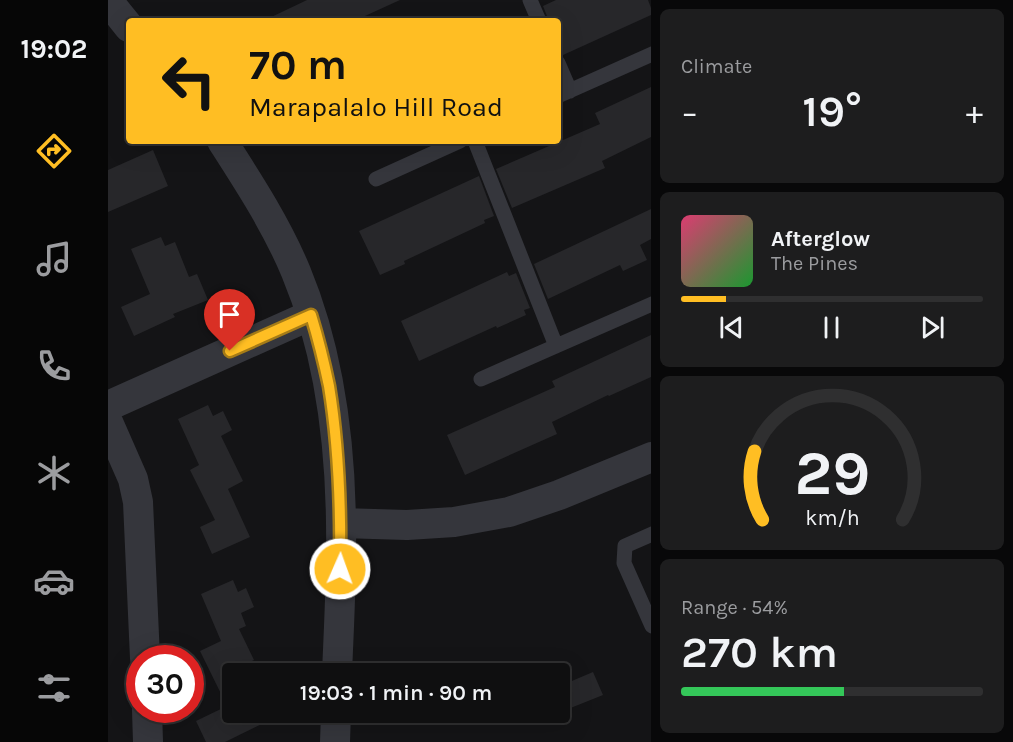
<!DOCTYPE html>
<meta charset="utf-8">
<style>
body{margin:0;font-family:Karla,sans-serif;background:#1d1d1e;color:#f1f3f6;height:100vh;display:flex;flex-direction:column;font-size:22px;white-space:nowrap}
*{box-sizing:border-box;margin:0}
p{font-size:20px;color:#9b9c9f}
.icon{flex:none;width:33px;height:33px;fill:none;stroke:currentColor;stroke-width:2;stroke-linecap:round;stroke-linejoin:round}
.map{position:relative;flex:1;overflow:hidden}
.details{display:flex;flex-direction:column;gap:9px;padding:9px;background:#080809;width:362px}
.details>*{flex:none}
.guide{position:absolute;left:18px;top:18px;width:435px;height:126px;border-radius:6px;box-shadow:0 6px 24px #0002,0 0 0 2px #2f2f30;background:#ffbe23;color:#111;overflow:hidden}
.speed{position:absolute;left:18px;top:645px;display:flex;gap:12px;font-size:30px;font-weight:700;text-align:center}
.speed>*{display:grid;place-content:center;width:78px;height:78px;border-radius:50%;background:#0f0f10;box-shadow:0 6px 24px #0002,0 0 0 2px #2f2f30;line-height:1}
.speed .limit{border:9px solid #d22;background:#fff;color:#111}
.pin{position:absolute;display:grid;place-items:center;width:51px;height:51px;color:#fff;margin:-62px -26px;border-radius:50% 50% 50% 0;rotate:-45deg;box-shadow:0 0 6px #0007}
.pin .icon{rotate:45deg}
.me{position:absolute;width:66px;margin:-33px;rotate:2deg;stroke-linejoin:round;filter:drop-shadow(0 0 4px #0008)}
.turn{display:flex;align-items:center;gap:21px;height:126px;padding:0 24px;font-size:27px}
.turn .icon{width:78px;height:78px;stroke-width:2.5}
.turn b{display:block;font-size:42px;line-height:51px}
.big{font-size:45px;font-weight:600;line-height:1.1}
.details .widget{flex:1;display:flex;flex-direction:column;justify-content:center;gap:9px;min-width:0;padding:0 21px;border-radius:9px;background:#1d1d1e}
.details .dial{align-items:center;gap:0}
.dial svg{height:156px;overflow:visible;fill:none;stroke:#2f2f30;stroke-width:7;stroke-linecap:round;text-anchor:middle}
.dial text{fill:#f1f3f6;stroke:none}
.song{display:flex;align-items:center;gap:18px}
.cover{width:72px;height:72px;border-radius:9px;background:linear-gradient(135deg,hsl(340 70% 55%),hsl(130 70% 35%))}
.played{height:6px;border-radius:3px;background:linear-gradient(90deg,#ffbe23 15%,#2f2f30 15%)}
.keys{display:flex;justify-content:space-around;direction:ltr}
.heat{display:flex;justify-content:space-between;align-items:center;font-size:33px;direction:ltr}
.charge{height:9px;border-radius:4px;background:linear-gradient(90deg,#34c759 54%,#2f2f30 0)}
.trip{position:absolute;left:114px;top:663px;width:348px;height:60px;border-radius:6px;background:#0f0f10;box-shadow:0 6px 24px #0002,0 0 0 2px #2f2f30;font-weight:600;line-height:60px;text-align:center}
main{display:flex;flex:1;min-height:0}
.menu{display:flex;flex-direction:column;width:108px;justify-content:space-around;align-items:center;background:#060606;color:#9b9c9f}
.menu .icon{width:42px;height:42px}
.menu .current{color:#ffbe23}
.menu b{font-size:27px;color:#f1f3f6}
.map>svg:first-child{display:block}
</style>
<main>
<nav class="menu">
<b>19:02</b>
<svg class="icon current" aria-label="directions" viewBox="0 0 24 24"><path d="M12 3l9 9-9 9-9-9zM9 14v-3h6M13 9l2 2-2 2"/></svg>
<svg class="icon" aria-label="music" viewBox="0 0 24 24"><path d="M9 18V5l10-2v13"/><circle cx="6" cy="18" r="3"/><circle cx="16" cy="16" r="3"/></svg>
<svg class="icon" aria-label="phone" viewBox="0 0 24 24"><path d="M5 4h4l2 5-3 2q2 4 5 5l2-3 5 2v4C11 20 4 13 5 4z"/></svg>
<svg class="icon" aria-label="climate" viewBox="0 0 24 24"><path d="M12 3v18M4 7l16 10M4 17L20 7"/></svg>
<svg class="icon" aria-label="car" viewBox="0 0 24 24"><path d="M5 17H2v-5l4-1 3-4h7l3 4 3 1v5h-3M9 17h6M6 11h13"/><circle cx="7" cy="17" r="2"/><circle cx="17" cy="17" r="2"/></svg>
<svg class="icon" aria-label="filters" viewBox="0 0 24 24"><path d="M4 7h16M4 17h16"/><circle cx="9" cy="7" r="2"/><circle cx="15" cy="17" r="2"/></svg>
</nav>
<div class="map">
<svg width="544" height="742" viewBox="0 0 544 742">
<rect width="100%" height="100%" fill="#141416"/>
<!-- building -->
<path fill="#27272a" d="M199,0h93l-46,21h-91z
M448,0h92l3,8v7l-88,40 -5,-2v-32h-9l-6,-15z
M543,87v50l-49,24 3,7 -93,40 -16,-39 104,-45 -5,-11z
M45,150l15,36 -60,26v-42z
M371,176l15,40 -10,4 1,3 -81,38 1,3 -25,11 -21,-44z
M543,209v30l-11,6 7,15 -24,11 -3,-6 -72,34 -14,-35z
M53,237l4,9 10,-4 14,35 8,-3 11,26 -35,14 2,3 -41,19 -13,-29 29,-13 -19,-45z
M399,272l2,4 7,-3 14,35 -6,2 2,5 -29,13 -1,-2 -77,35 -18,-40z
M543,335v42l-42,19 -1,-1 -56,27 5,12 -92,41 -18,-40 108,-48 -3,-6z
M100,405l5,11 10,-5 9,19 -11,6 22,45 -15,8 22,48 -38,17 -12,-27 15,-7 -25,-50 9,-5 -21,-46z
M125,580l5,12 8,-4 8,19 -13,6 5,13 -7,3 15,31 -22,11v47l15,-6h30l1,4 -53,26h-19l-10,-21 31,-15 -27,-55 21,-10 -20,-47z
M485,672l10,23 -35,14 -8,-20v-3z"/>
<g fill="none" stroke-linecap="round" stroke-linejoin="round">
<!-- lane -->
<path stroke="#35363c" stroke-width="15" d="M422,0l9,21
M450,63l12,28
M450,96l94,-42
M367,141l81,205 96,-42
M268,179l84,-38
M373,379l75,-33
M544,534l-27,12 -1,17 28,63"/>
<!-- street -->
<path stroke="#35363c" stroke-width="30" d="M0,1l21,26
M114,141c27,42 55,85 74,131 32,77 44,167 45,251 1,50 -2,100 -4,151
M0,406l203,-91
M0,422l25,57 5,23 7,156
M233,523l66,2 47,-3 55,-10 50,-17 93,-38
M39,710l1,32
M227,742l1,-30"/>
</g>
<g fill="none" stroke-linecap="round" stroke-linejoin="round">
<!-- route casing -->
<g stroke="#a67c17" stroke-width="15">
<path id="route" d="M122,351l81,-36c7,23 13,47 18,71 10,61 12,122 11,183"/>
</g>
<!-- route -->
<use href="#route" stroke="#ffbe23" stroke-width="10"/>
</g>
</svg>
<div class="speed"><div class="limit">30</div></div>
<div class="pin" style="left:122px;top:351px;background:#d93025"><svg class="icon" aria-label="arrive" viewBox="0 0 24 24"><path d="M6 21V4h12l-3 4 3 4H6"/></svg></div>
<svg class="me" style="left:232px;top:569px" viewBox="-20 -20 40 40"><circle r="17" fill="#ffbe23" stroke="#fff" stroke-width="3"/><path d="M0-11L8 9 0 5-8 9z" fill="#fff"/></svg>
<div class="trip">19:03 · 1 min · 90 m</div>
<div class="guide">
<div class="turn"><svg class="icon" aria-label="left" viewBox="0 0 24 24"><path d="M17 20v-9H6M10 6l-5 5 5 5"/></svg><div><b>70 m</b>Marapalalo Hill Road</div></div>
</div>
</div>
<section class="details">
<div class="widget"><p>Climate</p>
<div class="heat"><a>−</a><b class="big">19°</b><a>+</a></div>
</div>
<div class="widget">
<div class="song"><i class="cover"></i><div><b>Afterglow</b><p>The Pines</p></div></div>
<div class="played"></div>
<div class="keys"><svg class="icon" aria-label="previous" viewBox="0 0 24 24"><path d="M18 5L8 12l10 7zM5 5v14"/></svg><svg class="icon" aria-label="pause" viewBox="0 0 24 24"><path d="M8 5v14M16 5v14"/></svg><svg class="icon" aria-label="next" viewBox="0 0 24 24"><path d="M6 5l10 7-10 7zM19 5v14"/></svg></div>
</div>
<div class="widget dial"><svg viewBox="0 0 100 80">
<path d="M14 69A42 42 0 1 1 86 69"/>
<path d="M14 69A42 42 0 0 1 10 34" stroke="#ffbe23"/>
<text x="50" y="56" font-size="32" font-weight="700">29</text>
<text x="50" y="72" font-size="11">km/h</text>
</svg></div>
<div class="widget"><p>Range · 54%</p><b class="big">270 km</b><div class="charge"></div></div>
</section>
</main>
